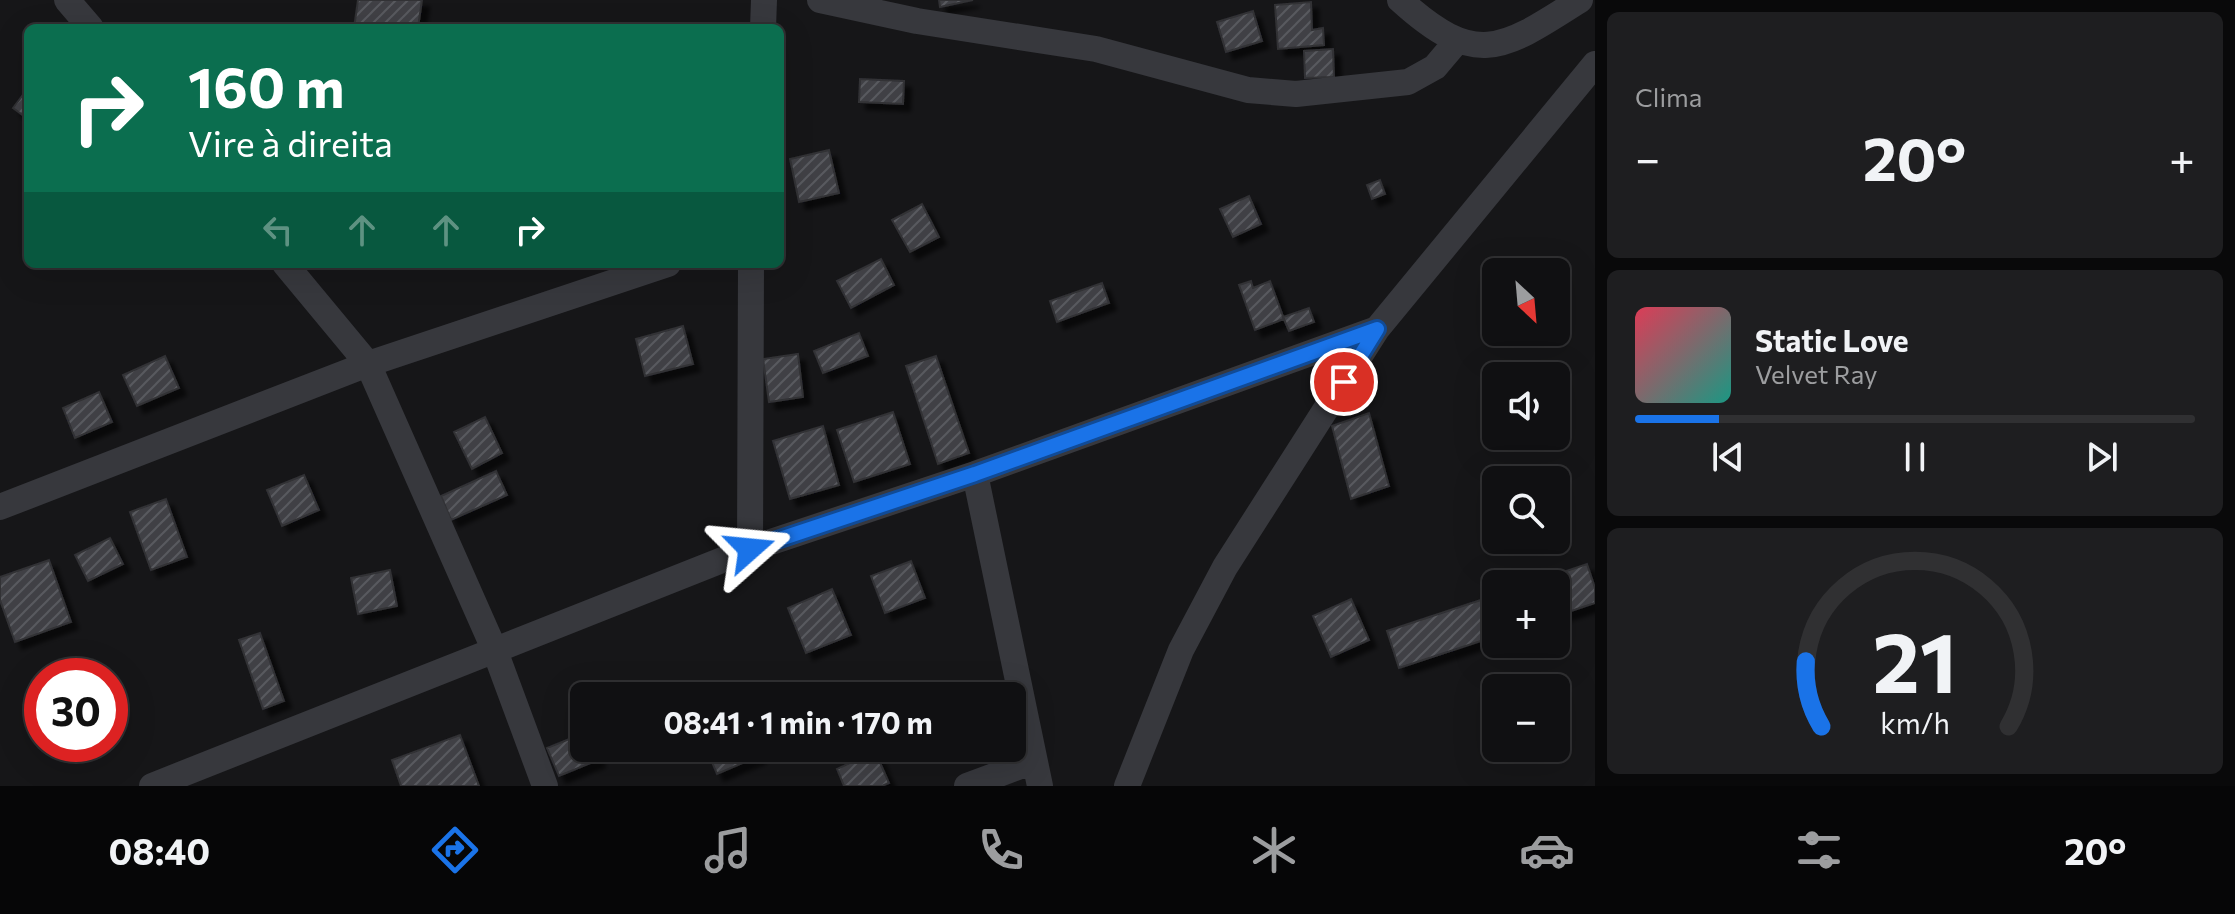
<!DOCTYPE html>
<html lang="pt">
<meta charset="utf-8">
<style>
body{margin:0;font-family:Commissioner,sans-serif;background:#1e1e20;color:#f1f3f6;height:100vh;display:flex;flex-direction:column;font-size:30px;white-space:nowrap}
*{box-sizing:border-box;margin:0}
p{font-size:26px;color:#9c9d9f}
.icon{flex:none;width:44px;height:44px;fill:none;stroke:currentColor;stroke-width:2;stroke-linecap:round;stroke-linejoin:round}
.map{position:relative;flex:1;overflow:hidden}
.panel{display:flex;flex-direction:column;gap:12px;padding:12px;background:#09090a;width:640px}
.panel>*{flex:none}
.guide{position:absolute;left:24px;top:24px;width:760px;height:244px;border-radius:12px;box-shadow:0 8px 32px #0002,0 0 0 2px #303032;background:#0b6e4f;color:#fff;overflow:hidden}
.needle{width:52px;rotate:154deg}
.buttons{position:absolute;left:1482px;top:258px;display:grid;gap:16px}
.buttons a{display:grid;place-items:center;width:88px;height:88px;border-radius:12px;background:#101012;box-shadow:0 8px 32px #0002,0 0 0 2px #303032;font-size:40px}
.speed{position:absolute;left:24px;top:658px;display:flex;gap:16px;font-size:40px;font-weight:700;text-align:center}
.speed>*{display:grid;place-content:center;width:104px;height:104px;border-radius:50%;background:#101012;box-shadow:0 8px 32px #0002,0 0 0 2px #303032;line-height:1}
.speed .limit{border:12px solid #d22;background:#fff;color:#111}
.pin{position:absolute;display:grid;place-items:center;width:68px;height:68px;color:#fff;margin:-34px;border:4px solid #fff;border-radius:50%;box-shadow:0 2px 8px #0007}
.me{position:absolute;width:88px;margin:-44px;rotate:72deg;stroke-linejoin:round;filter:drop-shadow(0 0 6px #0008)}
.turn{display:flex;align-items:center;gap:28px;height:168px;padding:0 32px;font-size:36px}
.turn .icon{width:104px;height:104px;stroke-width:2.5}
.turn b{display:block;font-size:56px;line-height:68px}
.lanes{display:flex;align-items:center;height:76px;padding:0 32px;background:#0003;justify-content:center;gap:40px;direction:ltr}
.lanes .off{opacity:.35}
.big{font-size:60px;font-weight:700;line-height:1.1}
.panel .tile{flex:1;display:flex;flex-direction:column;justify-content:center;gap:12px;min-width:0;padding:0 28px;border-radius:12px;background:#1e1e20}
.panel .dial{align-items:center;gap:0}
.dial svg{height:208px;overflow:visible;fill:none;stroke:#303032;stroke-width:7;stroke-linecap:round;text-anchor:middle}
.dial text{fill:#f1f3f6;stroke:none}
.song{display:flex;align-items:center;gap:24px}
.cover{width:96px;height:96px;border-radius:12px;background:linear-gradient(135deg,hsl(350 70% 55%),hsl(170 70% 35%))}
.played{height:8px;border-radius:4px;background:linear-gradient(90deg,#1a73e8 15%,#303032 15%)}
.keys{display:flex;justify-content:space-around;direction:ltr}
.heat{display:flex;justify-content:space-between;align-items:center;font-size:44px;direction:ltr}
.trip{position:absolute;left:570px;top:682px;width:456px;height:80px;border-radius:12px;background:#101012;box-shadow:0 8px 32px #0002,0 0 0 2px #303032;font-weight:700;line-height:80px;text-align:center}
.tabs{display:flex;height:128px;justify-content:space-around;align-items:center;background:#060607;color:#9c9d9f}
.tabs .icon{width:56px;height:56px}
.tabs .active{color:#1a73e8}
.tabs b{font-size:36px;color:#f1f3f6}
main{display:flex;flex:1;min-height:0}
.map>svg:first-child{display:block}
</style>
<main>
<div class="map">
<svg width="1595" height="786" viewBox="0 0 1595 786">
<defs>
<pattern id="building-hatch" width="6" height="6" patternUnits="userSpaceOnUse" patternTransform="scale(2)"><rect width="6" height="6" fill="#404145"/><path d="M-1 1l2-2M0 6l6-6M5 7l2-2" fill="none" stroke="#595a5e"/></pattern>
<filter id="shadow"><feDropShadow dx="7" dy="7" stdDeviation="2" flood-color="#0009"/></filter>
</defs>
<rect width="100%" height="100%" fill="#161618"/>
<!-- building -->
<path fill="url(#building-hatch)" stroke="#303034" stroke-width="2" filter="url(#shadow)" d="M358,0h64l-4,28h-64z
M939,0h34l-33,7z
M1311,2l1,28 11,-2 1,17 -46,4 -3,-44z
M1253,11l9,30 -36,11 -9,-30z
M1333,49l1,28 -29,1 -1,-27z
M860,79l44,2 -1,23 -44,-2z
M28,88v31l-15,-11z
M829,150l10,43 -40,9 -9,-43z
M1380,180l5,14 -13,5 -5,-14z
M1249,196l12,28 -28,13 -13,-28z
M922,204l17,33 -29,15 -18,-32z
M881,259l13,26 -43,23 -14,-27z
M1251,281l2,7 17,-7 14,38 -29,11 -16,-45z
M1102,283l7,20 -52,19 -7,-21z
M1309,308l5,14 -25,9 -6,-14z
M683,326l10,38 -48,12 -9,-37z
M859,333l9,23 -45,17 -9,-22z
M798,354l5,43 -34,5 -6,-43z
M165,356l14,32 -42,18 -14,-31z
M936,356l33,97 -31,11 -32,-98z
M99,392l13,30 -37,16 -12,-30z
M893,412l17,52 -56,18 -17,-52z
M1369,413l20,73 -38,13 -19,-73z
M485,417l17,36 -30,16 -18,-37z
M823,426l16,59 -49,14 -17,-58z
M496,471l11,24 -56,25 -10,-24z
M304,475l15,35 -37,16 -15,-36z
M166,499l21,58 -36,13 -21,-58z
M110,538l13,26 -35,17 -13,-26z
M49,560l22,62 -56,20 -15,-42v-23z
M911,561l14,37 -40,15 -14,-37z
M1587,564l8,24v15l-39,13v-32h-28z
M390,570l7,36 -39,8 -7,-36z
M832,589l19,46 -45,18 -18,-45z
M1496,595v41l-97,32 -12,-37z
M1351,599l18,41 -38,17 -18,-41z
M260,633l24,68 -21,8 -24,-69z
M584,733v15h9l5,12 -39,16 -12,-28z
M460,735l19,51h-78l-9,-26z
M721,748h35l3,8 -42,18 -9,-21z
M875,751l14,32 -7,3h-38l-7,-17z"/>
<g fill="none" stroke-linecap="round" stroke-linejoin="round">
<!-- minor -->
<path stroke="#37383d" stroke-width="26" d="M67,0l24,28
M820,0l97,21 179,28 152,41 48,4 112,-12 27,-15 22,-26
M1400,0c76,69 102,50 180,0
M763,28l1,-28
M285,264l83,100 127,287 50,135
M975,474l65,312
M0,507l368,-143 300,-100
M750,549l1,-285
M152,786l598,-237 225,-75 402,-145
M967,786l67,-25
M1127,786l54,-136 44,-83 152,-238 218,-265"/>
</g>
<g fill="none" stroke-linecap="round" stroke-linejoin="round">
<!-- route casing -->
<g stroke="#114b97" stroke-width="20">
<path id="route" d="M750,549l225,-75 402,-145 -33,53"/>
</g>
<!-- route -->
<use href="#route" stroke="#1a73e8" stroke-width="14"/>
</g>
</svg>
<div class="buttons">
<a><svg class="needle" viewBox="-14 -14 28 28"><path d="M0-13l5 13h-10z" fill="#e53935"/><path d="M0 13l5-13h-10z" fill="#9c9d9f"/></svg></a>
<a><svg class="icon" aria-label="sound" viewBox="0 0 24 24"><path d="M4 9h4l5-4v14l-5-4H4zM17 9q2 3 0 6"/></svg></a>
<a><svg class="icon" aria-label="search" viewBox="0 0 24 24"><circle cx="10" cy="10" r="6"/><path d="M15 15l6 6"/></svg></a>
<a>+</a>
<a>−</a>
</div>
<div class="speed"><div class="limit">30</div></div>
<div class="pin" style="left:1344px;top:382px;background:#d93025"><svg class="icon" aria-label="arrive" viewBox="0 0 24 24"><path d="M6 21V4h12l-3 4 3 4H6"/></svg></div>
<svg class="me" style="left:750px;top:549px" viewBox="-20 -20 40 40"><path d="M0-17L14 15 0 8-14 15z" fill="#1a73e8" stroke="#fff" stroke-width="4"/></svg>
<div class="trip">08:41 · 1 min · 170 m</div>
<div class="guide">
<div class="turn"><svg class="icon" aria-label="right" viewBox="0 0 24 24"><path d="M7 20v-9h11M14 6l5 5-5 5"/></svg><div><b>160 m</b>Vire à direita</div></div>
<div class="lanes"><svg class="icon off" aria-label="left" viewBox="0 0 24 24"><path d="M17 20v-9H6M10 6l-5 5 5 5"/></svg><svg class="icon off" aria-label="ahead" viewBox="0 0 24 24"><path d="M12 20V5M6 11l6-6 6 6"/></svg><svg class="icon off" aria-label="ahead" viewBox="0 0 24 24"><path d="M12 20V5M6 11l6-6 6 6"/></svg><svg class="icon" aria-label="right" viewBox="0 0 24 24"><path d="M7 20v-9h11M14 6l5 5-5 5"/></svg></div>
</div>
</div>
<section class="panel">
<div class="tile"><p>Clima</p>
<div class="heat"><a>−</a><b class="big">20°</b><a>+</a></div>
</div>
<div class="tile">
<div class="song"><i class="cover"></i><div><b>Static Love</b><p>Velvet Ray</p></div></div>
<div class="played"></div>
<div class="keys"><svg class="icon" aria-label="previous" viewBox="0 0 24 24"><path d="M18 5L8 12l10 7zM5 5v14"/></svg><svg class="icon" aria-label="pause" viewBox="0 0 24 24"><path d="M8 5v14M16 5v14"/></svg><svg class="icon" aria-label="next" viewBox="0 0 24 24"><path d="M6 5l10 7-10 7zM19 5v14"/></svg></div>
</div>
<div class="tile dial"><svg viewBox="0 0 100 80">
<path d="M14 69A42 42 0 1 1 86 69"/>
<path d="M14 69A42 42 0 0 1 8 44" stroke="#1a73e8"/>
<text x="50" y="56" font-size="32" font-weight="700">21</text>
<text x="50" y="72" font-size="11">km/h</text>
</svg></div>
</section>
</main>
<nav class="tabs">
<b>08:40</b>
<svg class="icon active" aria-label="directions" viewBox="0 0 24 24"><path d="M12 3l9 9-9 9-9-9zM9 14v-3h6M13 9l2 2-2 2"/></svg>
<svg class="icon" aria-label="music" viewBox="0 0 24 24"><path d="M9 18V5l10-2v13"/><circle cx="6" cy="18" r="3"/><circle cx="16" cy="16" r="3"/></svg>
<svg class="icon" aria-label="phone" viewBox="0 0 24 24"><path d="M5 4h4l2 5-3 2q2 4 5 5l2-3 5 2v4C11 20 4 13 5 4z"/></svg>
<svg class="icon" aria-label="climate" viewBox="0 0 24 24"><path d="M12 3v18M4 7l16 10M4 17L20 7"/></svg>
<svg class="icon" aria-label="car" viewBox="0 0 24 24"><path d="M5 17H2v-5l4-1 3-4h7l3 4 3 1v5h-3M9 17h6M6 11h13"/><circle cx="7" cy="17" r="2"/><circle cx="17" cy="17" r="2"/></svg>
<svg class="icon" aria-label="filters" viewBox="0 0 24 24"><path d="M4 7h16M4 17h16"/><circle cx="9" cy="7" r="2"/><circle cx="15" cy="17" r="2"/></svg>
<b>20°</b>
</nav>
